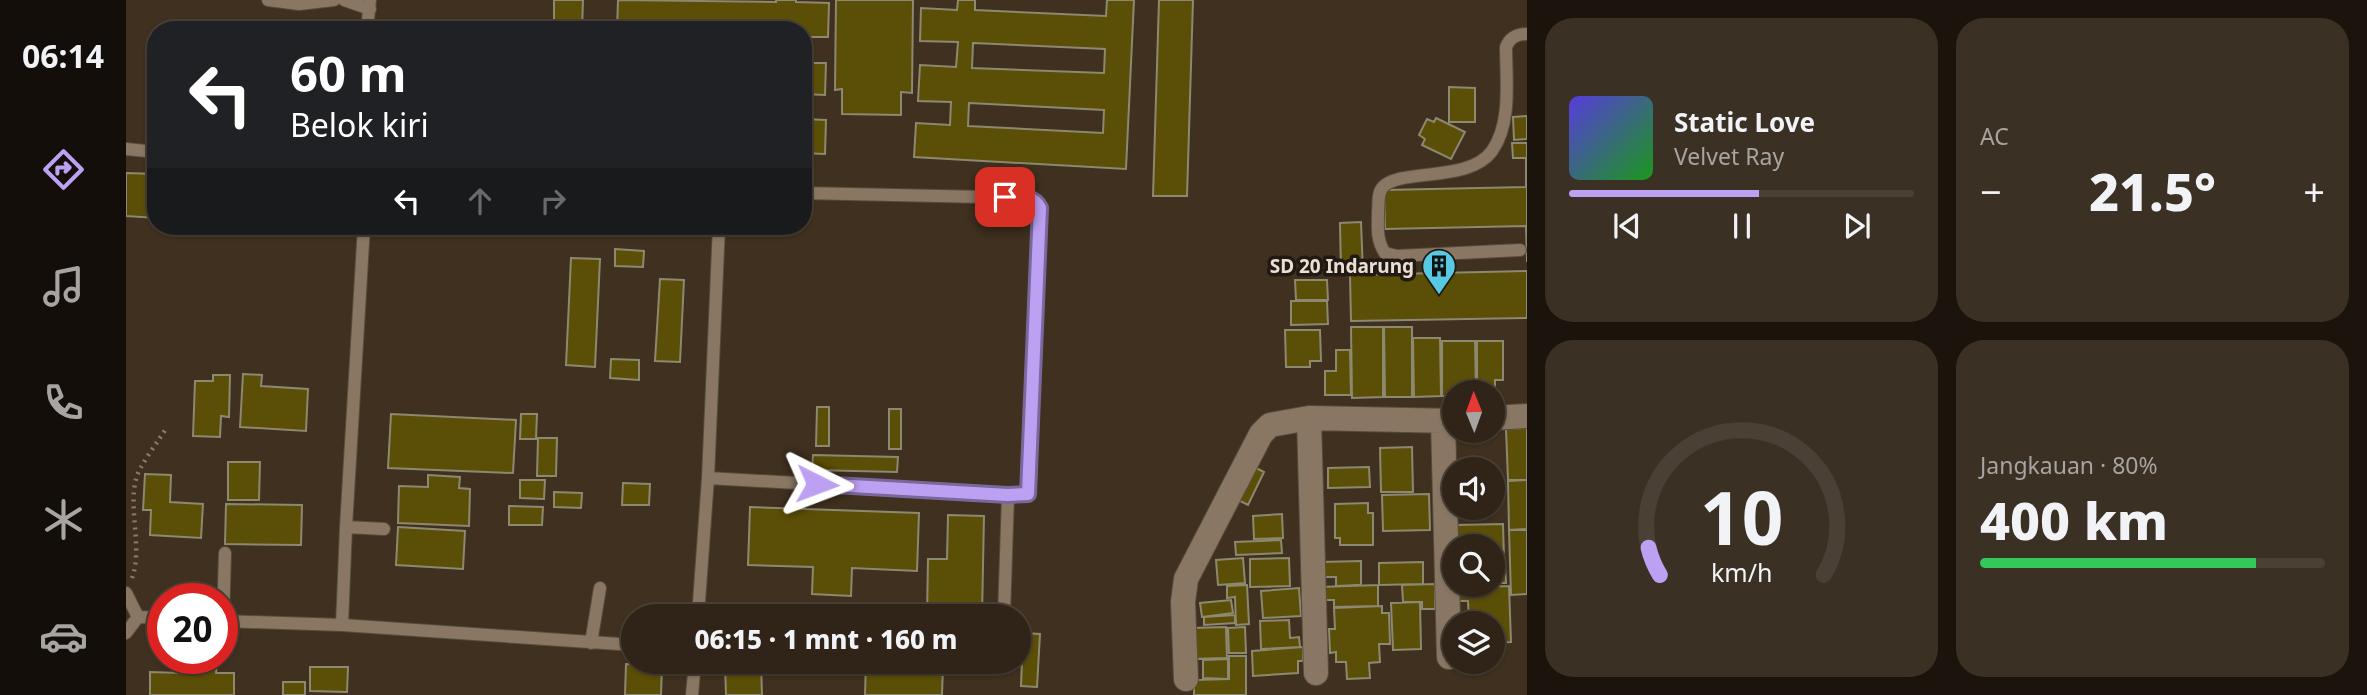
<!DOCTYPE html>
<html lang="id">
<meta charset="utf-8">
<style>
body{margin:0;font-family:"Noto Sans",sans-serif;background:#3b3024;color:#f1f3f6;height:100vh;display:flex;flex-direction:column;font-size:26px;white-space:nowrap}
*{box-sizing:border-box;margin:0}
p{font-size:23px;color:#a7a4a1}
.icon{flex:none;width:38px;height:38px;fill:none;stroke:currentColor;stroke-width:2;stroke-linecap:round;stroke-linejoin:round}
.map{position:relative;flex:1;overflow:hidden}
.sheet{display:flex;flex-direction:column;gap:18px;padding:18px;background:#1a140d;width:840px}
.sheet>*{flex:none}
.guide{position:absolute;left:21px;top:21px;width:665px;height:214px;border-radius:28px;box-shadow:0 2px 5px #0004,0 0 0 2px #4a4136;background:#202124;color:#fff;overflow:hidden}
.needle{width:46px;rotate:359deg}
.buttons{position:absolute;left:1316px;top:380px;display:grid;gap:14px}
.buttons a{display:grid;place-items:center;width:63px;height:63px;border-radius:50%;background:#2f2417;box-shadow:0 2px 5px #0004,0 0 0 2px #4a4136;font-size:35px}
.speed{position:absolute;left:21px;top:583px;display:flex;gap:14px;font-size:35px;font-weight:700;text-align:center}
.speed>*{display:grid;place-content:center;width:91px;height:91px;border-radius:50%;background:#2f2417;box-shadow:0 2px 5px #0004,0 0 0 2px #4a4136;line-height:1}
.speed .limit{border:10px solid #d22;background:#fff;color:#111}
.pin{position:absolute;display:grid;place-items:center;width:60px;height:60px;color:#fff;margin:-30px;border-radius:14px;box-shadow:0 4px 10px #0006}
.me{position:absolute;width:77px;margin:-38px;rotate:93deg;stroke-linejoin:round;filter:drop-shadow(0 0 5px #0008)}
.turn{display:flex;align-items:center;gap:24px;height:147px;padding:0 28px;font-size:32px}
.turn .icon{width:91px;height:91px;stroke-width:2.5}
.turn b{display:block;font-size:49px;line-height:60px}
.lanes{display:flex;align-items:center;height:66px;padding:0 28px;background:#0003;justify-content:center;gap:35px;direction:ltr}
.lanes .off{opacity:.35}
.big{font-size:52px;font-weight:800;line-height:1.1}
.sheet .tile{flex:1;display:flex;flex-direction:column;justify-content:center;gap:10px;min-width:0;padding:0 24px;border-radius:28px;background:#3b3024}
.sheet .dial{align-items:center;gap:0}
.dial svg{height:182px;overflow:visible;fill:none;stroke:#4a4136;stroke-width:7;stroke-linecap:round;text-anchor:middle}
.dial text{fill:#f1f3f6;stroke:none}
.song{display:flex;align-items:center;gap:21px}
.cover{width:84px;height:84px;border-radius:10px;background:linear-gradient(135deg,hsl(250 70% 55%),hsl(120 70% 35%))}
.played{height:7px;border-radius:4px;background:linear-gradient(90deg,#bca0f2 55%,#4a4136 55%)}
.keys{display:flex;justify-content:space-around;direction:ltr}
.heat{display:flex;justify-content:space-between;align-items:center;font-size:38px;direction:ltr}
.charge{height:10px;border-radius:5px;background:linear-gradient(90deg,#34c759 80%,#4a4136 0)}
.sheet .tiles{flex:1;display:grid;gap:18px;grid-template-columns:repeat(2,1fr)}
.trip{position:absolute;left:495px;top:604px;width:410px;height:70px;border-radius:35px;background:#2f2417;box-shadow:0 2px 5px #0004,0 0 0 2px #4a4136;font-weight:800;line-height:70px;text-align:center}
main{display:flex;flex:1;min-height:0}
.menu{display:flex;flex-direction:column;width:126px;justify-content:space-around;align-items:center;background:#130e09;color:#a7a4a1}
.menu .icon{width:49px;height:49px}
.menu .current{color:#bca0f2}
.menu b{font-size:32px;color:#f1f3f6}
.map>svg:first-child{display:block}
</style>
<main>
<nav class="menu">
<b>06:14</b>
<svg class="icon current" aria-label="directions" viewBox="0 0 24 24"><path d="M12 3l9 9-9 9-9-9zM9 14v-3h6M13 9l2 2-2 2"/></svg>
<svg class="icon" aria-label="music" viewBox="0 0 24 24"><path d="M9 18V5l10-2v13"/><circle cx="6" cy="18" r="3"/><circle cx="16" cy="16" r="3"/></svg>
<svg class="icon" aria-label="phone" viewBox="0 0 24 24"><path d="M5 4h4l2 5-3 2q2 4 5 5l2-3 5 2v4C11 20 4 13 5 4z"/></svg>
<svg class="icon" aria-label="climate" viewBox="0 0 24 24"><path d="M12 3v18M4 7l16 10M4 17L20 7"/></svg>
<svg class="icon" aria-label="car" viewBox="0 0 24 24"><path d="M5 17H2v-5l4-1 3-4h7l3 4 3 1v5h-3M9 17h6M6 11h13"/><circle cx="7" cy="17" r="2"/><circle cx="17" cy="17" r="2"/></svg>
</nav>
<div class="map">
<svg width="1401" height="695" viewBox="0 0 1401 695">
<rect width="100%" height="100%" fill="#3f301f"/>
<!-- building -->
<path fill="#5b4e06" stroke="#8d8870" stroke-width="2" fill-rule="evenodd" d="M428,0h29l-1,30h-28z
M492,0l158,2v-2h20v2l33,1 -1,34h-25v-7h-186z
M710,0h77l-1,93 -11,-1v23l-59,-1v-25l-7,1z
M832,0h17v10l131,6 1,-16h27l-8,169 -212,-12 2,-34 34,2 1,-23 -33,-1 2,-36 36,2 2,-25 -38,-1 1,-33 36,2zM847,43l132,6 -1,24 -132,-5zM843,103l135,7 -1,23 -135,-7z
M1033,0h34l-6,196h-34z
M677,63h23l-1,32 -22,-1z
M1323,87l26,1v34h-26z
M1401,116v23l-13,1 -1,-23z
M1310,118l29,14 -14,27 -29,-14 3,-6 -6,-4 8,-16 7,3z
M677,119l23,1 -1,34 -22,-1z
M1386,143h15v119l-1,-36 -141,3 -1,-39 142,-3v-29h-13z
M0,173l30,1v44l-30,-2z
M1235,222l2,51 -22,1 -1,-51z
M444,226h71v3z
M489,249l29,2 -1,16 -28,-1z
M445,258l29,1 -5,108 -29,-2z
M1401,271v47l-176,3 -1,-46z
M534,279l24,1 -4,82 -25,-1z
M1169,280h32l1,20h-32z
M1165,301h36l1,23 -37,1z
M1225,327h32v70l-31,1z
M1258,327h28v70h-27z
M1159,330h35l1,31h-11v6h-24z
M1287,338h27l1,58 -27,1z
M1316,341h33l1,51h-22v4h-12z
M1351,341h26v39h-8v16h-2v-4h-16z
M1210,350h14l1,45h-26v-24h11z
M485,359l28,1v20l-29,-2z
M117,374l19,1 -1,11 47,3 -2,42 -66,-4z
M87,375h17l-1,42 -8,-1 -1,21 -27,-1 2,-55h18z
M691,407h12v39h-13z
M763,409h12v40h-12z
M265,414l125,6 -3,53 -125,-5z
M395,414h16l-1,25h-16z
M1401,428v52h-19l-2,-51z
M412,438h19l-1,38h-19z
M1286,447l1,45h-32l-1,-44z
M687,455l85,2 -1,15 -85,-2z
M102,462h32l-1,38h-31z
M1122,464l16,8 -16,33 -16,-8z
M1243,467l1,20 -42,1v-20z
M19,474l26,1 -1,27 33,2 -2,34 -51,-3 1,-25h-8z
M302,475l32,2 -1,11 11,1 -1,37 -71,-3 1,-37 29,1z
M394,480h25l-1,19 -24,-1z
M1401,480v49l-18,1 -1,-49z
M497,483l27,1 -1,21h-27z
M428,492l28,1 -1,15 -27,-1z
M1303,494l1,36 -47,1 -1,-36z
M1242,503v10h5v32h-33v-7h-5v-34z
M100,504l76,1 -1,40 -76,-1z
M383,506l34,1 -1,18h-33z
M624,507l169,6 -2,58 -65,-3 -1,28 -39,-2 1,-27 -65,-2z
M1156,514l1,24 -29,1 -1,-23z
M822,515l36,1 -2,100h-55l1,-57h19z
M1377,524l1,35h-11v-13h-37l-1,-21z
M272,527l67,4 -2,38 -67,-4z
M1383,530h18v64l-16,1z
M1155,540l1,13 -46,2 -1,-13z
M1117,558l2,25 -27,2 -2,-25z
M1163,558l1,28 -40,1v-28z
M1235,561v24l-25,1v-9h-16v-15z
M1297,562v22l-44,1v-22z
M1367,562h12l1,21h-13z
M1309,584v25h-13v-7h-19l-1,-17z
M1329,584h14v3l40,-1 2,56 -18,1v-20h-24l-1,-22h-13z
M1121,585l2,39 -13,1 -1,-28 -8,1v-12z
M1252,585v21l-44,1v-7h-14l-1,-13z
M1173,588l2,28 -38,2 -2,-27z
M1105,600l2,13 -31,4 -2,-14z
M1294,602l1,47 -28,1 -2,-47z
M1256,606v7h7l1,31h-11l1,18 -11,1 1,15 -23,1 -1,-17h-10v-10l-6,1 -1,-24h6l-1,-21z
M1109,615v8l-31,2v-8z
M1163,620l1,18 9,-1 1,10 -39,2 -1,-28z
M1100,627l1,31 -37,1v-31z
M1119,627l1,26h-17l-1,-25z
M897,633l17,1 -3,53 -16,-1z
M1177,647v14h-5v12l-45,3 -1,-25z
M1103,656h17v39h-52v-15l35,-1z
M1102,659v20l-25,-1v-18z
M55,662l36,1 -1,10h18v22h-84v-23l31,1z
M740,662l77,3 -1,30h-77z
M500,664l36,1 -1,30h-36z
M635,664l1,31h-36l-1,-30z
M184,667h38l-1,25 -37,-1z
M157,682h22v13h-22z"/>
<g fill="none" stroke-linecap="round" stroke-linejoin="round">
<!-- service casing -->
<g stroke="#594c3c" stroke-width="14">
<path id="service" d="M142,0l31,4 35,-4
M218,0l26,9
M241,30l3,-30
M0,149l30,3
M1394,250l-123,6 -12,-3c-9,-13 -7,-26 -7,-41 1,-8 -1,-19 5,-25 17,-19 86,-4 109,-36 20,-28 14,-72 14,-104 4,-10 11,-13 21,-13
M582,478l300,17 20,-1 12,-286 -3,-7 -6,-3 -228,-5
M220,527l38,2
M0,593l12,24 25,1
M572,616l10,-138 11,-252
M657,616l14,-6 72,-1 37,7
M878,616l4,-121
M96,621l120,4 292,20
M97,621l2,-68
M216,625l4,-98 18,-301
M0,633l12,-16
M465,643l9,-55
M566,695l3,-33"/>
</g>
<!-- minor casing -->
<g stroke="#594c3c" stroke-width="26">
<path id="minor" d="M1367,418l34,-2
M1317,421l6,236
M1190,673l-7,-255 145,3
M1060,679l-3,-77 3,-23 75,-145 9,-9 39,-7"/>
</g>
<!-- path -->
<path stroke="#897c6e" stroke-width="4.5" stroke-dasharray="2 5" stroke-linecap="butt" d="M6,578c11,-29 -4,-69 4,-99 3,-13 24,-40 31,-52"/>
<!-- service -->
<use href="#service" stroke="#897764" stroke-width="12"/>
<!-- minor -->
<use href="#minor" stroke="#897764" stroke-width="24"/>
</g>
<g fill="none" stroke-linecap="round" stroke-linejoin="round">
<!-- route casing -->
<g stroke="#7a689d" stroke-width="18">
<path id="route" d="M691,484l191,11 20,-1 12,-286c-7,-14 -21,-11 -35,-11"/>
</g>
<!-- route -->
<use href="#route" stroke="#bca0f2" stroke-width="12"/>
</g>
<!-- icons -->
<defs>
<g id="building-pin" transform="scale(1.75)"><path d="M0 17L-7.5 6A9.5 9.5 0 1 1 7.5 6Z" fill="#57c9e2" stroke="#211912"/><path d="M-4-6H4V6H1V3H-1V6H-4ZM-2.5-4.3h1.7v1.8h-1.7ZM.8-4.3h1.7v1.8H.8ZM-2.5-1h1.7V.8h-1.7ZM.8-1h1.7V.8H.8Z" fill="#111"/></g>
</defs>
<g fill-rule="evenodd">
<use href="#building-pin" x="1313" y="266"/>
</g>
<g text-anchor="middle" dominant-baseline="central" stroke-width="7" stroke-linejoin="round" paint-order="stroke">
<!-- poi labels -->
<g font-size="19" font-weight="bold" fill="#e9dfd4" stroke="#211912" text-anchor="end">
<text x="1288" y="266">SD 20 Indarung</text>
</g>
</g>
</svg>
<div class="buttons">
<a><svg class="needle" viewBox="-14 -14 28 28"><path d="M0-13l5 13h-10z" fill="#e53935"/><path d="M0 13l5-13h-10z" fill="#a7a4a1"/></svg></a>
<a><svg class="icon" aria-label="sound" viewBox="0 0 24 24"><path d="M4 9h4l5-4v14l-5-4H4zM17 9q2 3 0 6"/></svg></a>
<a><svg class="icon" aria-label="search" viewBox="0 0 24 24"><circle cx="10" cy="10" r="6"/><path d="M15 15l6 6"/></svg></a>
<a><svg class="icon" aria-label="layers" viewBox="0 0 24 24"><path d="M12 4l9 5-9 5-9-5zM3 14l9 5 9-5"/></svg></a>
</div>
<div class="speed"><div class="limit">20</div></div>
<div class="pin" style="left:879px;top:197px;background:#d93025"><svg class="icon" aria-label="arrive" viewBox="0 0 24 24"><path d="M6 21V4h12l-3 4 3 4H6"/></svg></div>
<svg class="me" style="left:691px;top:484px" viewBox="-20 -20 40 40"><path d="M0-17L14 15 0 8-14 15z" fill="#bca0f2" stroke="#fff" stroke-width="4"/></svg>
<div class="trip">06:15 · 1 mnt · 160 m</div>
<div class="guide">
<div class="turn"><svg class="icon" aria-label="left" viewBox="0 0 24 24"><path d="M17 20v-9H6M10 6l-5 5 5 5"/></svg><div><b>60 m</b>Belok kiri</div></div>
<div class="lanes"><svg class="icon" aria-label="left" viewBox="0 0 24 24"><path d="M17 20v-9H6M10 6l-5 5 5 5"/></svg><svg class="icon off" aria-label="ahead" viewBox="0 0 24 24"><path d="M12 20V5M6 11l6-6 6 6"/></svg><svg class="icon off" aria-label="right" viewBox="0 0 24 24"><path d="M7 20v-9h11M14 6l5 5-5 5"/></svg></div>
</div>
</div>
<section class="sheet">
<div class="tiles">
<div class="tile">
<div class="song"><i class="cover"></i><div><b>Static Love</b><p>Velvet Ray</p></div></div>
<div class="played"></div>
<div class="keys"><svg class="icon" aria-label="previous" viewBox="0 0 24 24"><path d="M18 5L8 12l10 7zM5 5v14"/></svg><svg class="icon" aria-label="pause" viewBox="0 0 24 24"><path d="M8 5v14M16 5v14"/></svg><svg class="icon" aria-label="next" viewBox="0 0 24 24"><path d="M6 5l10 7-10 7zM19 5v14"/></svg></div>
</div>
<div class="tile"><p>AC</p>
<div class="heat"><a>−</a><b class="big">21.5°</b><a>+</a></div>
</div>
<div class="tile dial"><svg viewBox="0 0 100 80">
<path d="M14 69A42 42 0 1 1 86 69"/>
<path d="M14 69A42 42 0 0 1 9 57" stroke="#bca0f2"/>
<text x="50" y="56" font-size="32" font-weight="700">10</text>
<text x="50" y="72" font-size="11">km/h</text>
</svg></div>
<div class="tile"><p>Jangkauan · 80%</p><b class="big">400 km</b><div class="charge"></div></div>
</div>
</section>
</main>
